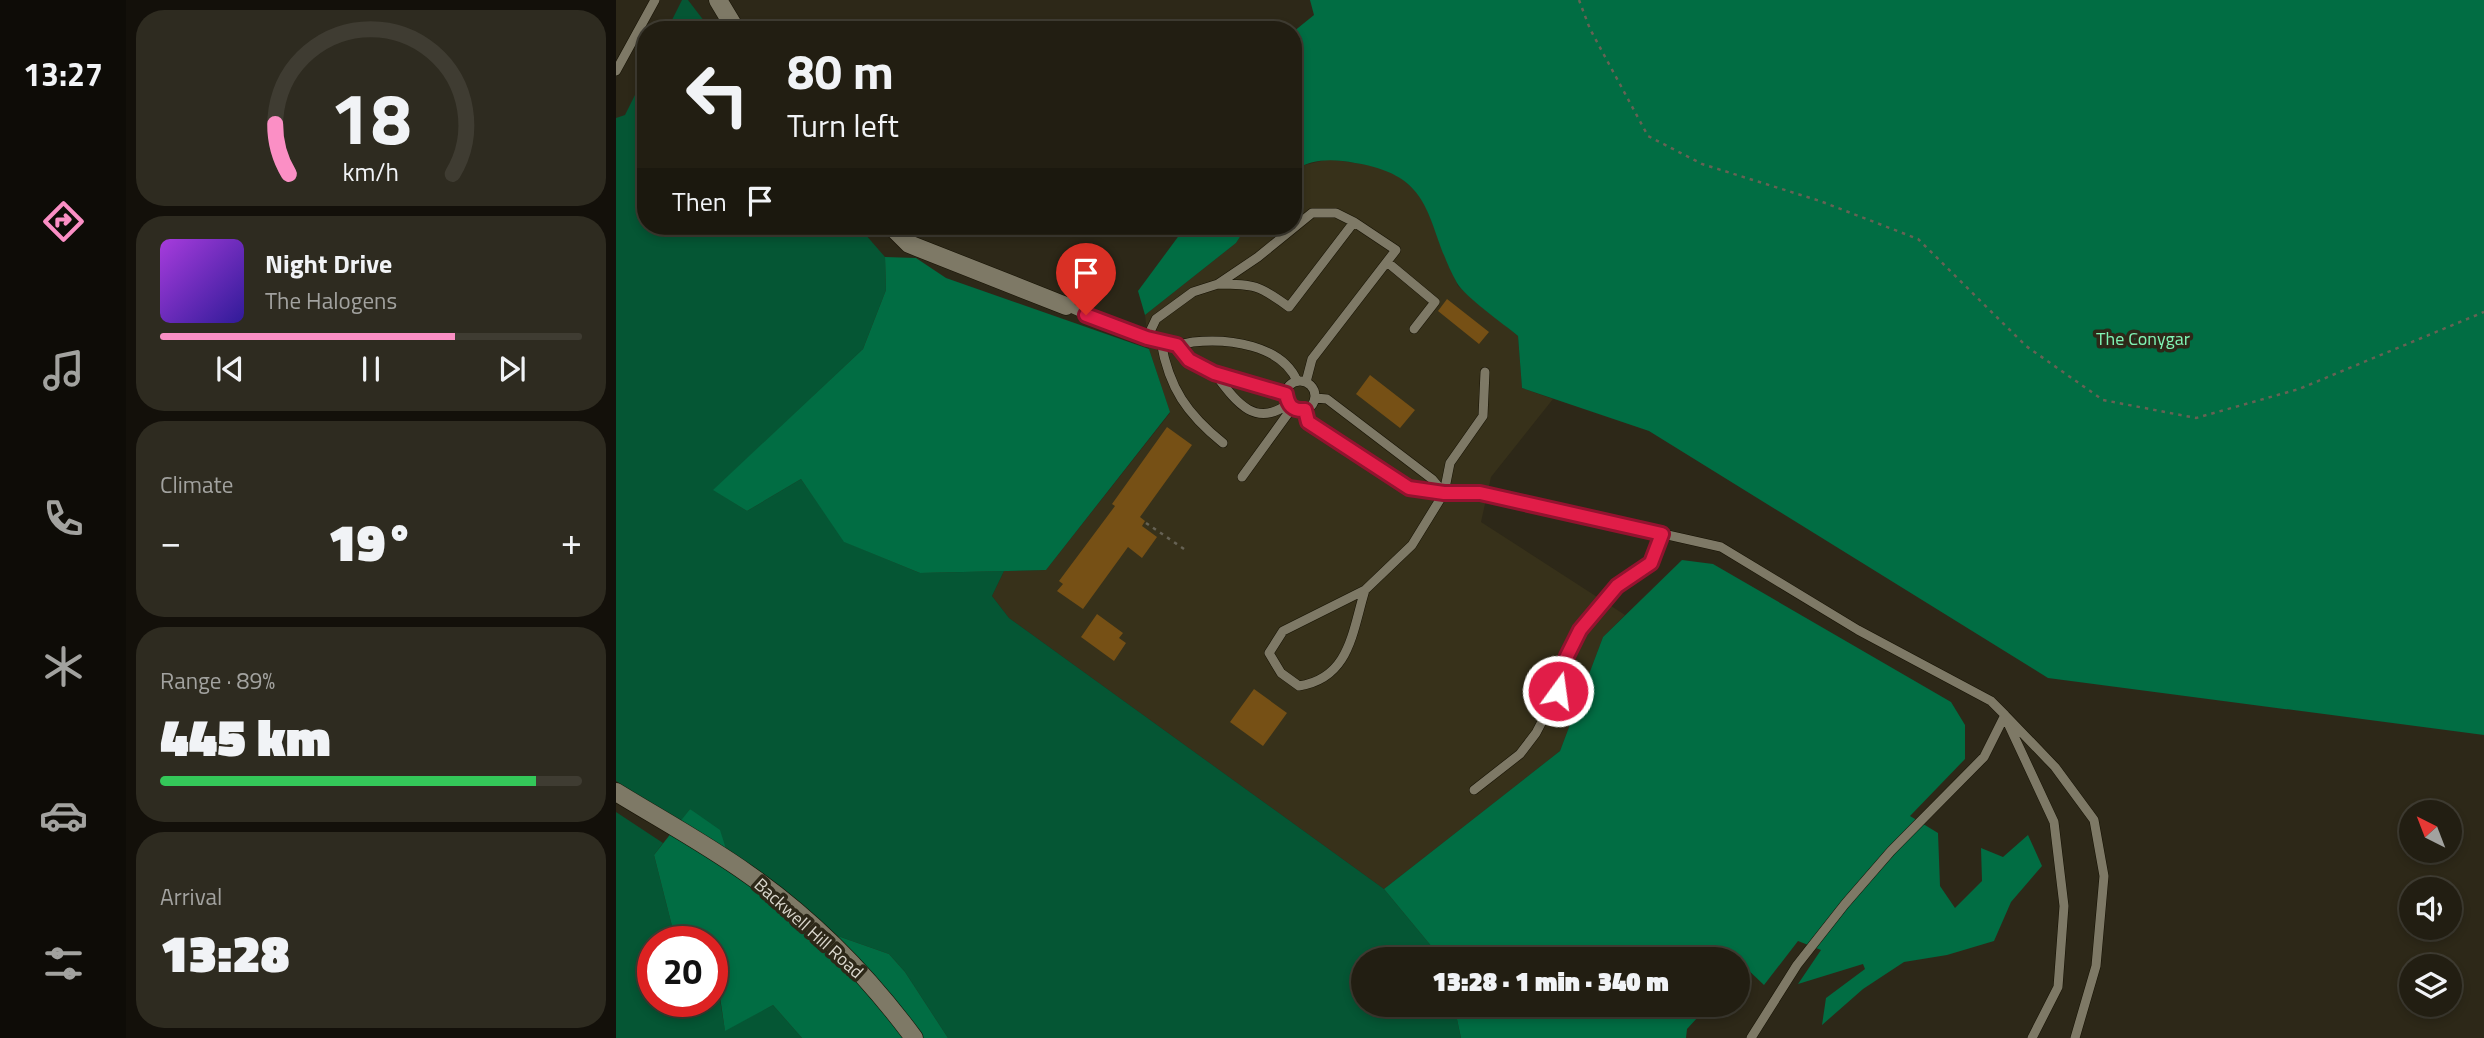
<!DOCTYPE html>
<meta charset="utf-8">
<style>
body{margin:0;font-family:"Titillium Web",sans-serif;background:#2e2b20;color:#f1f3f6;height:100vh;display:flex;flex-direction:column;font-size:26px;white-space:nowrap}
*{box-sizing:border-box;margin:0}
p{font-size:23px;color:#a2a29f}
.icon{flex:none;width:38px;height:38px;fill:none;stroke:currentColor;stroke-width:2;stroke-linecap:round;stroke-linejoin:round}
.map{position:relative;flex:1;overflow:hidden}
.side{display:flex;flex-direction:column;gap:10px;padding:10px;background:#13100a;width:490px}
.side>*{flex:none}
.banner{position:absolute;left:21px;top:21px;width:665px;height:214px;border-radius:28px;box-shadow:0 4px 10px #0003,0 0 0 2px #3f3c32;background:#221e12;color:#f1f3f6;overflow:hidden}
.needle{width:46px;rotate:318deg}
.tools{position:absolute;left:1783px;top:800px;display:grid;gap:14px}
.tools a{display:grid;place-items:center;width:63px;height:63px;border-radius:50%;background:#221e12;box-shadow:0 4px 10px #0003,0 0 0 2px #3f3c32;font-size:35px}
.speed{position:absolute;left:21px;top:926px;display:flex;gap:14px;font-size:35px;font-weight:700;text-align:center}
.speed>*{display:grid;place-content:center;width:91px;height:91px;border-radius:50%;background:#221e12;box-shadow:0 4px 10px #0003,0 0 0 2px #3f3c32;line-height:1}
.speed .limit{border:10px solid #d22;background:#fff;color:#111}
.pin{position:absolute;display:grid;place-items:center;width:60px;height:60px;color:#fff;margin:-72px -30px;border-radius:50% 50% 50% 0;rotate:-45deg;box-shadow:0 0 7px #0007}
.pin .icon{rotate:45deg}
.me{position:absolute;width:77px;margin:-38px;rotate:14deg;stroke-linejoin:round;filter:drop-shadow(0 0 5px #0008)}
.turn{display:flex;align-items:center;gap:24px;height:147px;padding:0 35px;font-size:32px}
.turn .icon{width:91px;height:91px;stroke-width:2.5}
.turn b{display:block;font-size:49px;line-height:60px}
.then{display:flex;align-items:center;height:66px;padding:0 35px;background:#0003;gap:14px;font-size:26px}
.big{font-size:52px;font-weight:800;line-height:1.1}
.side .card{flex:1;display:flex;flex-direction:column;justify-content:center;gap:10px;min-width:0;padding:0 24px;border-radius:28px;background:#2e2b20}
.side .dial{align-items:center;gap:0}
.dial svg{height:182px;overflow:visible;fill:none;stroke:#3f3c32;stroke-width:7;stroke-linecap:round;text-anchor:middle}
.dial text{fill:#f1f3f6;stroke:none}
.song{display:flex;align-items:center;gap:21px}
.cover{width:84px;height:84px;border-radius:10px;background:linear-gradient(135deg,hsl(280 70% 55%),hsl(250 70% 35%))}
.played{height:7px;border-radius:4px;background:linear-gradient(90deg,#fb8fc5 70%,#3f3c32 70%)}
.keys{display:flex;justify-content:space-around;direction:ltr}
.heat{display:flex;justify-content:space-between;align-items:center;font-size:38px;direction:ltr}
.charge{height:10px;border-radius:5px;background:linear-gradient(90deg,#34c759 89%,#3f3c32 0)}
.trip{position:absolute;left:735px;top:947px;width:399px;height:70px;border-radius:35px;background:#221e12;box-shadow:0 4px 10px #0003,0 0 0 2px #3f3c32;font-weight:800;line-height:70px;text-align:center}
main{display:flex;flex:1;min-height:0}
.tabs{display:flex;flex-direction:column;width:126px;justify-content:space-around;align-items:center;background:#0e0c07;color:#a2a29f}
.tabs .icon{width:49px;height:49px}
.tabs .active{color:#fb8fc5}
.tabs b{font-size:32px;color:#f1f3f6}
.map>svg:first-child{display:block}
</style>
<main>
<nav class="tabs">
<b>13:27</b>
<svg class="icon active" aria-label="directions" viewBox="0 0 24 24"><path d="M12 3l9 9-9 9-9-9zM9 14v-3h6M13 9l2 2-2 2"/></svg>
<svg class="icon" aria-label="music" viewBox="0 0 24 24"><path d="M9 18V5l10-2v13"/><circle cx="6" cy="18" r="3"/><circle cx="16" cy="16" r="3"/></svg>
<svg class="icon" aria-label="phone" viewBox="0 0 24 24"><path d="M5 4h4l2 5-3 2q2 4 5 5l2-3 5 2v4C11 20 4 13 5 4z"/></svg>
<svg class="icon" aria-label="climate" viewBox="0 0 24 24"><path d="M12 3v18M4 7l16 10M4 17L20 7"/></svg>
<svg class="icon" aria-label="car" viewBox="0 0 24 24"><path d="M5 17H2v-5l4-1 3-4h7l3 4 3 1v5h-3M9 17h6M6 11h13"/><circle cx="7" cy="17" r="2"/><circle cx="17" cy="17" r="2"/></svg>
<svg class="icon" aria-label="filters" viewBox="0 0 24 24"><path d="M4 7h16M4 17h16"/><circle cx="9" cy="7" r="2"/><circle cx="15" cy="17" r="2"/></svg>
</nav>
<section class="side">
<div class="card dial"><svg viewBox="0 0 100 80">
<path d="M14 69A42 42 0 1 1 86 69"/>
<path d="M14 69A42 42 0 0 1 8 47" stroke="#fb8fc5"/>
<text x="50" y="56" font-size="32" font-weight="700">18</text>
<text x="50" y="72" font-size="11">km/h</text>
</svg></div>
<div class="card">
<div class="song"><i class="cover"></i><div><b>Night Drive</b><p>The Halogens</p></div></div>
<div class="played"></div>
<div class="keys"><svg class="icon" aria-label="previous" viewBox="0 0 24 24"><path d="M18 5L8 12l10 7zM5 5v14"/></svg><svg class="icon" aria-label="pause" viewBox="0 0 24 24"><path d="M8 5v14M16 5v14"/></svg><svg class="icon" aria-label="next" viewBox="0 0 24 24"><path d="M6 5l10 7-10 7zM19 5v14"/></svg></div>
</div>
<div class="card"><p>Climate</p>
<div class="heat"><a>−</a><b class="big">19°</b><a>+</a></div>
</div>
<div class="card"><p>Range · 89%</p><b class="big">445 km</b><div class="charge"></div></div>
<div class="card"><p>Arrival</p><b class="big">13:28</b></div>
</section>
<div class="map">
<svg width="1868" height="1038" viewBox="0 0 1868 1038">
<rect width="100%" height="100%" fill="#2d2818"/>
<!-- built -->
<path fill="#37311a" d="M713,159l52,8 16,7 25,23 36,89 60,50 4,52 31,11 -62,78 -10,45 144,93 -22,22 -43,114 -176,138 -375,-271 -17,-22 12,-25 42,-1 124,-157 -21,-64 -4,-34 91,-72 11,-17h46v-55l8,-5z"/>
<!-- green -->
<path fill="#055634" d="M66,0h6l23,30h-44z
M30,73v153h212l27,31 1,33 -23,59 -149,141 33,21 54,-32 44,63 75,31 84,-2 -12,25 17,22 375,271 58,70h-79v45l91,1 7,33h-513l-43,-66 -16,-18 -57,-20 -105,-82 -37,-43 -10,14 -64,-42v-663l9,-3z
M0,812l47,31 -9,12 18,71 24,15 -43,1v59h59v-49l13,78 48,-25 29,33h-186z"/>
<!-- forest -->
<path fill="#016d43" d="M694,0h1174v735l-436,-57 -399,-247 -127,-43 -4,-52c-14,-12 -53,-39 -61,-53 -33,-59 -19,-107 -102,-120 -22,-4 -42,-5 -62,8v-139l21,-17z
M570,226h61l-11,17 -91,72 -7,-24z
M269,257l31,1 30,20 203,71 21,63 -124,158 -126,3 -76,-31 -43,-63 -54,32 -34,-21 150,-141 23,-59z
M1066,560l31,4 238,138 14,23v34l-55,57 28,17 2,53 15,22 27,-27 -1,-33 22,9 25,-22 14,31 -31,36 -17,39 -47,14 -43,7 -41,27 -41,36 4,-27 39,-29 -2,-5 -65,20 23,-34 -23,-9 -34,44 -20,-19 -6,6v-13h-296l-58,-70 176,-138 43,-114z
M74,809l30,21 7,22 105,82 57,20 16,18 43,66h-146l-29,-33 -48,26 -13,-89 -16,-1 -24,-15 -18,-71z
M838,1005v-1l255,1 -22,24 -1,9h-225z"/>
<!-- building -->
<path fill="#765015" d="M831,299l42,33 -10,12 -41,-33z
M754,375l45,35 -15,18 -44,-34z
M551,427l25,18 -52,72 5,4 -3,5 15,11 -15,21 -14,-11 -45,62 -26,-18 6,-7 -4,-3 56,-75 -3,-2z
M481,614l26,19 -4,5 7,5 -12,18 -33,-24z
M638,689l33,24 -24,33 -33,-24z"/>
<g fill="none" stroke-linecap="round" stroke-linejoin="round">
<!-- service casing -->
<g stroke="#151103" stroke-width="10">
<path id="service" d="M0,71l39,-71
M771,262l48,40 -21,27
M602,284c36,0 41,1 71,23l65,-85 42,28 -84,109 -6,23
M450,306c35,15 69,31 106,38 8,2 14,-1 21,-2 35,-4 89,3 104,39
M531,338l9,-19 37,-27 25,-8 40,-27 54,-44h24l18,9
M545,342c8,46 26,72 62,101
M561,345c23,28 73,43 108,49
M599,374c20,26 39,55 73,30
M669 396a15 15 0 1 1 30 0a15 15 0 1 1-30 0Z
M699,398l12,1 105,80 12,14
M689,410l3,12 101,66 35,5h37l240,54 137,83 133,71 14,14 -21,42 -93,94 -46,53 -48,61 -46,73
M626,477l50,-69
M749,590c-13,42 -15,88 -66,96l-18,-13 -12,-20 14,-22 82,-41 47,-45 32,-52 6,-30 33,-47 2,-44
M1389,715l50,52 39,53 10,56 -8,90 -21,72
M1391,721l47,101 10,84 -6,81 -26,51
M858,790l46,-36 16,-21 22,-42 9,-35 13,-26 37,-44 34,-23 11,-29"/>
</g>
<!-- minor casing -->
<g stroke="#151103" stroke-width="19">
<path id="minor" d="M102,0l18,30
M275,226l18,18 157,62
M0,792c44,27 90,52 132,82 63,44 120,102 166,164"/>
</g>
<!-- path -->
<path stroke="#666254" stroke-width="2.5" stroke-dasharray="3.5 5" stroke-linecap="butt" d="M963,0l11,29 58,107 54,28 118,37 98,38 108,107 77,54 93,18 103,-29 185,-77
M530,523l41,28"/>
<!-- service -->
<use href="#service" stroke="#7e7966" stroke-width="9"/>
<!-- minor -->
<use href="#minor" stroke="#7e7966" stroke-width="18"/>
</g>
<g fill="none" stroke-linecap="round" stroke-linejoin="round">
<!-- route casing -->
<g stroke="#92132f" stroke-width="18">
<path id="route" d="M470,315l61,23 30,7 12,15 25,13 72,21c2,11 6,17 19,16l3,12 101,66 35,5h36l182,41 -11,29 -34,23 -37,44 -13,26 -9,35"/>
</g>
<!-- route -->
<use href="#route" stroke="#e11d48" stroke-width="12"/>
</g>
<g text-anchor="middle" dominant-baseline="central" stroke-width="7" stroke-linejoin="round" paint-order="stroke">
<!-- park labels -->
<g font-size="18" fill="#81f6b6" stroke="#2d2818">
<text x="1527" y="338">The Conygar</text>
</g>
<!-- street labels -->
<g font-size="18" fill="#dad7cd" stroke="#2d2818">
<text transform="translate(193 928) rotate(42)">Backwell Hill Road</text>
</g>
</g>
</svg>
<div class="tools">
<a><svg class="needle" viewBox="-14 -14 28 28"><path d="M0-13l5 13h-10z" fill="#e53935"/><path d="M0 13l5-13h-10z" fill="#a2a29f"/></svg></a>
<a><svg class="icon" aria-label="sound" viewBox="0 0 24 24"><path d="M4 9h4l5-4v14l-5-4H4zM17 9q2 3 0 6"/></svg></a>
<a><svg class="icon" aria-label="layers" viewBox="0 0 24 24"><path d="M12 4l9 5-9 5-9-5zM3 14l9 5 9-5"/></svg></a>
</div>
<div class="speed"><div class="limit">20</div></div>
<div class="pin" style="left:470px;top:315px;background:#d93025"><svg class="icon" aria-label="arrive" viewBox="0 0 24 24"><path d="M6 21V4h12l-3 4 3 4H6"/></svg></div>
<svg class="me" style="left:942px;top:691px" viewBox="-20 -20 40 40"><circle r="17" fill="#e11d48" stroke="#fff" stroke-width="3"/><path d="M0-11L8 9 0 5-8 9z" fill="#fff"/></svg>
<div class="trip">13:28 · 1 min · 340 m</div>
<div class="banner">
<div class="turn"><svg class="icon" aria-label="left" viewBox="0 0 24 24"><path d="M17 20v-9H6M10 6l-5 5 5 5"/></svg><div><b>80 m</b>Turn left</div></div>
<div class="then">Then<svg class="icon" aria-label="arrive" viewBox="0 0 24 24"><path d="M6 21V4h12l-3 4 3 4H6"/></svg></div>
</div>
</div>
</main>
